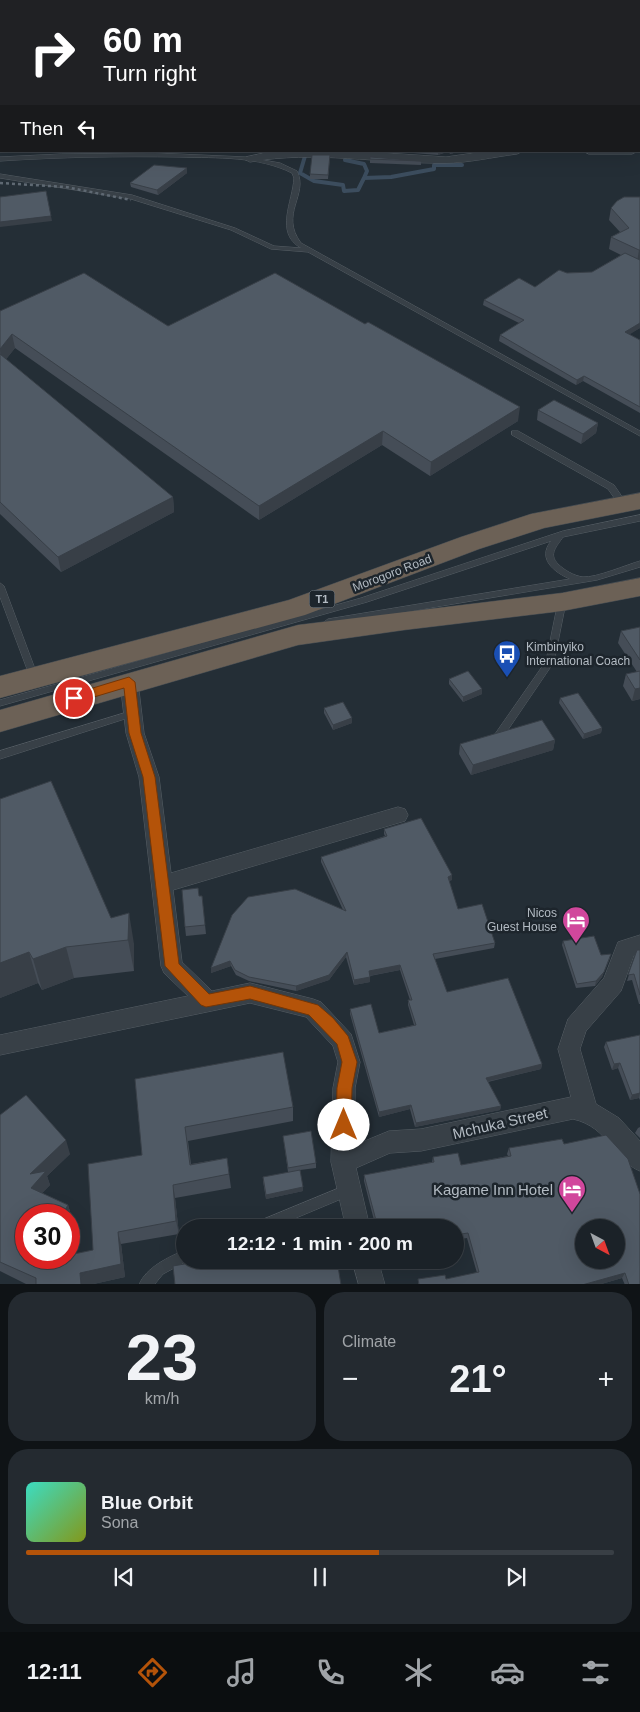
<!DOCTYPE html>
<meta charset="utf-8">
<style>
body{margin:0;font-family:Arial,sans-serif;background:#242a30;color:#f1f3f6;height:100vh;display:flex;flex-direction:column;font-size:19px;white-space:nowrap}
*{box-sizing:border-box;margin:0}
p{font-size:16px;color:#a0a4a8}
.icon{flex:none;width:28px;height:28px;fill:none;stroke:currentColor;stroke-width:2;stroke-linecap:round;stroke-linejoin:round}
.map{position:relative;height:1284px;overflow:hidden}
.sheet{display:flex;flex-direction:column;gap:8px;padding:8px;background:#0f1316;flex:1}
.sheet>*{flex:none}
.hud{position:absolute;left:0px;top:0px;width:640px;height:152px;box-shadow:0 5px 20px #0002,0 0 0 1px #393f45;background:#202124;color:#fff;overflow:hidden}
.needle{width:32px;rotate:139deg}
.buttons{position:absolute;left:575px;top:1219px;display:grid;gap:10px}
.buttons a{display:grid;place-items:center;width:50px;height:50px;border-radius:50%;background:#1b2228;box-shadow:0 5px 20px #0002,0 0 0 1px #393f45;font-size:25px}
.speed{position:absolute;left:15px;top:1204px;display:flex;gap:10px;font-size:25px;font-weight:700;text-align:center}
.speed>*{display:grid;place-content:center;width:65px;height:65px;border-radius:50%;background:#1b2228;box-shadow:0 5px 20px #0002,0 0 0 1px #393f45;line-height:1}
.speed .limit{border:8px solid #d22;background:#fff;color:#111}
.pin{position:absolute;display:grid;place-items:center;width:42px;height:42px;color:#fff;margin:-21px;border:2px solid #fff;border-radius:50%;box-shadow:0 1px 5px #0007}
.me{position:absolute;width:55px;margin:-28px;rotate:0deg;stroke-linejoin:round;filter:drop-shadow(0 0 4px #0008)}
.turn{display:flex;align-items:center;gap:18px;height:105px;padding:0 20px;font-size:22px}
.turn .icon{width:65px;height:65px;stroke-width:2.5}
.turn b{display:block;font-size:35px;line-height:42px}
.then{display:flex;align-items:center;height:48px;padding:0 20px;background:#0003;gap:10px;font-size:19px}
.big{font-size:38px;font-weight:800;line-height:1.1}
.sheet .card{flex:1;display:flex;flex-direction:column;justify-content:center;gap:8px;min-width:0;padding:0 18px;border-radius:20px;background:#242a30}
.sheet .dial{align-items:center;gap:0}
.dial b{font-size:65px;line-height:1}
.song{display:flex;align-items:center;gap:15px}
.cover{width:60px;height:60px;border-radius:8px;background:linear-gradient(135deg,hsl(170 70% 55%),hsl(70 70% 35%))}
.played{height:5px;border-radius:2px;background:linear-gradient(90deg,#b45309 60%,#393f45 60%)}
.keys{display:flex;justify-content:space-around;direction:ltr}
.heat{display:flex;justify-content:space-between;align-items:center;font-size:28px;direction:ltr}
.sheet .tiles{flex:1;display:grid;gap:8px;grid-template-columns:1fr 1fr}
.card:last-child{grid-column:span 2}
.trip{position:absolute;left:176px;top:1219px;width:288px;height:50px;border-radius:25px;background:#1b2228;box-shadow:0 5px 20px #0002,0 0 0 1px #393f45;font-weight:800;line-height:50px;text-align:center}
.menu{display:flex;height:80px;justify-content:space-around;align-items:center;background:#0b0e10;color:#a0a4a8}
.menu .icon{width:35px;height:35px}
.menu .on{color:#b45309}
.menu b{font-size:22px;color:#f1f3f6}
.map>svg:first-child{display:block}
</style>
<div class="map">
<svg width="640" height="1285" viewBox="0 0 640 1285">
<rect width="100%" height="100%" fill="#242e36"/>
<g fill="none" stroke-linecap="round" stroke-linejoin="round">
<!-- stream -->
<path stroke="#3c4d5e" stroke-width="4" d="M305,156l-5,17 14,8 29,4 1,6 14,-1 6,-12
M353,156l-8,4 19,4 3,7 -3,7 27,-1 43,-8v-4h28"/>
<!-- lane casing -->
<g stroke="#565e65" stroke-width="1">
<path id="lane" d="M155,153l91,4 34,6 17,8c12,24 -18,43 4,72l339,188v5l-332,-184 -37,-3 -40,-19 -100,-31 -131,-21v-4l132,21 103,33 39,18 27,2c-27,-15 -8,-47 -7,-70l-2,-5c-34,-17 -75,-15 -112,-16 -60,-1 -120,0 -180,4v-4l61,-3z
M512,431h6l96,54 13,19 -1,2h-6l-12,-17 -96,-54z
M640,515v6l-77,16c-6,9 -15,17 -5,27 6,6 16,12 25,13 13,1 43,-12 57,-16v6l-43,13 -269,45 -4,-3 4,-3 242,-40c-16,-7 -33,-20 -19,-38l-184,61 -367,104v-6l361,-102 202,-67z
M0,583l4,3 34,91 -1,2h-6l-1,-2 -30,-80z
M562,599l4,3 -12,60 -53,78h-6l-2,-3 2,-3 51,-73 12,-59z
M131,711l3,1 2,2 -2,2 -134,43v-8z
M349,1184l4,2 2,4 -2,4 -81,34h-22l2,-4z
M185,1250v10h4l-26,14 -9,11h-15c7,-18 30,-28 46,-35z"/>
</g>
<!-- street casing -->
<g stroke="#565e65" stroke-width="1">
<path id="street" d="M273,151h83l90,6 42,-6h35l-6,3c-24,3 -49,9 -72,9 -65,1 -130,-13 -195,-1l-6,-3 2,-2z
M583,151h55l-6,3h-43z
M129,675l6,2 3,5 6,51 15,44 12,96 227,-66 7,2 3,6 -3,6 -7,2 -225,67 9,72 30,29 38,-8 63,16 8,3 30,32 9,28 -5,26v57l34,-14 32,-2 150,-32 -13,-48 10,-30 36,-41 14,-36 22,-7v18l-6,2 -13,36 -35,40 -6,18 16,55 23,14 21,23v30c-27,-11 -31,-44 -67,-52l-152,32 -31,2 -34,15 14,60h-24l-15,-66 2,-74 5,-26 -5,-16 -27,-29 -56,-14 -250,52v-20l188,-39 -24,-23 -3,-7 -22,-189 -13,-44 -6,-51 3,-5z
M352,1260h26l7,25h-26z"/>
</g>
<!-- secondary casing -->
<g stroke="#565e65" stroke-width="1">
<path id="secondary" d="M639,36h1v8h-1z
M0,55h1v8h-1z"/>
</g>
<!-- highway casing -->
<g stroke="#434b52" stroke-width="1">
<path id="highway" d="M640,493v16l-96,19 -65,21 -174,66 -305,83v-22l289,-76 172,-63 70,-23z
M640,578v18l-78,15 -158,19 -106,15 -298,87v-22l298,-85 264,-32z"/>
</g>
<!-- lane -->
<use href="#lane" fill="#384047" fill-rule="evenodd"/>
<!-- street -->
<use href="#street" fill="#384047" fill-rule="evenodd"/>
<!-- secondary -->
<use href="#secondary" fill="#464f5a" fill-rule="evenodd"/>
<!-- highway -->
<use href="#highway" fill="#6c6156" fill-rule="evenodd"/>
<!-- rail -->
<path stroke="#5f6973" stroke-width="2.5" stroke-dasharray="3 3" stroke-linecap="butt" d="M0,183l66,4 65,13"/>
</g>
<!-- wall -->
<path fill="#454d57" d="M388,151h71l-8,3 -4,-2 -9,3z
M330,155l-2,24h-18v-5z
M370,159l51,2v4l-51,-2z
M187,168v5l-29,22 -27,-8 -1,-4z
M640,197v131l-11,6 11,6v73l-57,-32 -7,4 -77,-44 1,-6 19,-12 -36,-18 1,-5 51,-13 32,-14 25,-1 29,-17 -12,-6 2,-12 9,-5 -11,-12 2,-12z
M0,311l168,15 350,95 -88,55 -48,-31 -123,75 -244,-172 -9,11 167,138 1,15 -113,60 -61,-58z
M538,410l60,13 -2,10 -15,11 -44,-24z
M640,627v72l-8,2 -9,-15 3,-12 11,-2 -19,-29 3,-12z
M449,679l33,15 -19,8 -14,-18z
M560,698l42,30 -1,5 -18,6 -24,-36z
M324,708l28,15 -19,7 -9,-17z
M555,740l-2,10 -82,25 -12,-21 1,-10z
M0,799l134,145v27l-60,7 -32,12 -4,-7 -38,15z
M384,829l68,46v5l-3,1 9,28 37,34 -1,5 -59,11 12,33 95,72 -1,5 -53,13 13,24 -1,4 -85,17 -5,-18 -31,8 -29,-103v-5l29,24 35,-8 -6,-20v-5h2l-10,-30 -30,6v6l-16,3 -8,-28 -17,23 -33,11 -47,-10 -13,-6 -5,-9 -20,7v-5l132,-58 -22,-48v-5l64,-21 -1,-2z
M198,888l1,8h3l4,38 -20,2 -1,-9z
M563,941l47,17 -8,19 -7,9 -19,2 -14,-43z
M637,950h3v54h-1l-7,-24 -5,1z
M640,1035v65l-1,-2 -9,2 -12,-32 -6,2 -8,-23 2,-5z
M135,1079l158,28v14l-105,20 3,23 36,-6 4,30 -56,10 4,36 -58,10 4,33 -36,8h-61l-28,-14v-156l70,39 -23,22 3,9 -8,8 26,12 4,13 -3,5v-8l-22,45 46,-10 49,-95z
M640,1127v11l-5,-5 3,-5z
M283,1136l33,27v5l-16,2 3,21 -37,8 -3,-18 25,-9z
M564,1144l76,141h-15l-3,-7 -24,7h-180v-6h28l31,-6 -10,-35 -12,2v-12h-79l-12,-47v-6l68,-13 1,-5 28,8 47,-9 -1,-2 2,-6z"/>
<!-- shaded-wall -->
<path fill="#383f47" d="M438,151h10l-10,4z
M451,151h8l-8,3z
M187,168v5l-29,22 -1,-5z
M51,216l1,5 -52,6v-5z
M639,250h1v10l-3,2z
M640,323v5l-16,10 1,-6z
M12,334l3,14 -14,18 -1,-17z
M584,376l-1,5 -7,4 1,-5z
M520,407l-2,14 -88,55 1,-14z
M598,423l-2,10 -15,11 2,-10z
M383,431l-1,14 -123,75v-14z
M173,497l1,15 -113,60 -3,-15z
M640,688v11l-8,2 3,-12z
M482,689v5l-19,8v-5z
M352,718v5l-19,7v-5z
M602,728l-1,5 -18,6 1,-5z
M555,740l-2,10 -82,25 2,-10z
M452,875v5l-5,1 1,-4z
M129,913l5,31v27l-6,-31z
M66,947l8,31 -32,12 -9,-31z
M29,952l9,31 -38,15v-35z
M347,952l-1,5 -17,23 -33,11v-5z
M611,954l-9,23 -7,9 1,-5z
M230,961l1,5 -20,7v-5z
M400,965v5l-32,6 1,-5z
M370,977v5l-16,3v-5z
M620,1063l-2,5 -6,2 2,-6z
M542,1064l-1,5 -56,13 1,-4z
M640,1093l-1,5 -9,2 2,-5z
M411,1105l-1,4 -31,8v-5z
M501,1106l-1,4 -85,17 1,-4z
M66,1140l4,14 -23,22 3,9 -15,16 -4,-13 -1,-14z
M173,1185l2,13 4,36 -3,-13z
M303,1187v4l-37,8v-4z
M68,1205l4,13 -3,5v-8h-7z
M118,1232l3,12 4,33 -36,8h-8l-1,-12z
M36,1258h13l-11,17 -5,-12z
M625,1273l-3,5 -24,7h-16z"/>
<!-- building -->
<path fill="#505a65" stroke="#383f47" fill-rule="evenodd" d="M0,0h433l2,1h-434v48l-1,1z
M439,0h201v30l-1,1v-30h-200z
M639,47l1,1v79l-1,1z
M1,63v24h-1v-23z
M0,117h1v24h-1z
M312,155h18l-2,20 -18,-1z
M370,157l51,4 -51,-2z
M154,165l33,3 -30,22 -27,-7z
M46,191l5,25 -51,6v-25z
M624,197h16v53h-1l-28,-13 18,-9 -18,-20 6,-7z
M625,253l15,7v63l-15,9 15,8v67l-56,-31 -7,4 -77,-45 24,-15 -40,-20 35,-22 16,9 24,-17 8,3 25,-1z
M84,273l84,53 107,-53 90,51 3,-2 152,85 -89,55 -48,-31 -124,75 -247,-172 -12,15v-38z
M0,354l173,143 -115,60 -58,-55z
M554,400l44,23 -15,11 -45,-24z
M640,627v33l-19,-29z
M468,671l14,18 -19,8 -14,-18z
M640,671v17l-5,1 -9,-15z
M578,693l24,35 -18,6 -24,-36z
M343,702l9,16 -19,7 -9,-17z
M542,720l13,20 -82,25 -13,-21z
M51,781l60,137 18,-5 -1,27 -62,7 -33,12 -4,-7 -29,11v-164z
M421,818l31,57 -4,2 10,32 24,-5 13,39 -62,11 14,38 61,-14 34,86 -56,14 15,28 -85,17 -5,-18 -32,7 -29,-103 21,-5 8,29 37,-8 -8,-25h4l-12,-35 -31,6 1,6 -16,3 -7,-28 -18,23 -33,11 -47,-9 -14,-7 -5,-9 -19,7 21,-53 16,-18 47,-8 51,22 -25,-54 66,-21 -3,-7z
M198,888l1,8h3l3,29 -20,2 -3,-37z
M594,936l7,19 10,-1 -7,18 -8,9 -19,3 -14,-43z
M637,950h3v45l-6,-21 -6,1z
M640,1035v58l-8,2 -12,-32 -6,1 -8,-22z
M283,1052l10,55 -108,20 5,38 37,-7 2,16 -56,11 3,36 -58,11 3,32 -41,9 1,12h-45v-7l-36,-16v-147l26,-20 40,45 -36,34 16,-3 -15,17 37,17 -6,10h-36v43h10l-3,5 24,-5h12v-3l24,-5 -5,-86 54,-9 -7,-76z
M311,1131l5,32 -28,5 -5,-32z
M606,1135l22,24 12,35v91h-11l-4,-12 -43,12h-163l-1,-6 27,-4 1,4 33,-7 -11,-39 -13,2v-7h-77l-14,-53 70,-13 -1,-5 25,-4 3,12 50,-9 -2,-8 53,-9 2,5zM584,1228h32v32h-32z
M300,1170l3,17 -37,8 -3,-18z
M207,1260h130l4,25h-166l-2,-19z"/>
<!-- route -->
<path fill="#b45309" stroke="#753606" d="M129,677l6,5 6,51 14,44 24,187 30,30 41,-8 68,19 15,13 15,18 9,26 -5,26 -1,37 -2,5 -5,2 -6,-2 -2,-5 1,-37 5,-26 -5,-18 -28,-29 -59,-16 -44,8 -5,-2 -36,-39 -22,-189 -14,-44 -5,-45 -50,15 -6,-5 2,-3z"/>
<!-- icons -->
<defs>
<g id="bus-pin" transform="scale(1.4375)"><path d="M0 17L-7.5 6A9.5 9.5 0 1 1 7.5 6Z" fill="#1a4fb4" stroke="#1d252c"/><path d="M-5-6H5V4H4V6H2V4H-2V6H-4V4H-5ZM-3.5-4V0h7V-4ZM-3.5 1.2v1.5H-2V1.2ZM2 1.2v1.5H3.5V1.2Z" fill="#fff"/></g>
<g id="hotel-pin" transform="scale(1.4375)"><path d="M0 17L-7.5 6A9.5 9.5 0 1 1 7.5 6Z" fill="#d1479c" stroke="#1d252c"/><path d="M-6-4.5h1.5V1H6V5H4.5V3h-9V5H-6ZM-4 0a1.8 1.8 0 1 1 3.6 0ZM.5 0V-2.5h3Q6-2.5 6 0Z" fill="#fff"/></g>
</defs>
<g fill-rule="evenodd">
<use href="#bus-pin" x="507" y="654"/>
<use href="#hotel-pin" x="576" y="920"/>
<use href="#hotel-pin" x="572" y="1189"/>
</g>
<g text-anchor="middle" dominant-baseline="central" stroke-width="5" stroke-linejoin="round" paint-order="stroke">
<!-- shield labels -->
<rect fill="#1d252c" stroke="#868e96" stroke-width="1" x="309.5" y="590.5" width="25" height="17" rx="4"/>
<g font-size="11" font-weight="bold" fill="#b3bbc3">
<text x="322" y="599">T1</text>
</g>
<!-- street labels -->
<g font-size="12" fill="#b3bbc3" stroke="#1d252c">
<text transform="translate(392 573) rotate(-21)">Morogoro Road</text>
</g>
<!-- poi labels -->
<g font-size="12" fill="#b3bbc3" stroke="#1d252c" text-anchor="start">
<text x="526" y="647">Kimbinyiko<tspan x="526" dy="14">International Coach</tspan></text>
<text x="557" y="913" text-anchor="end">Nicos<tspan x="557" dy="14">Guest House</tspan></text>
</g>
<!-- near-street labels -->
<g font-size="15" fill="#b3bbc3" stroke="#1d252c">
<text transform="translate(500 1123) rotate(-13)">Mchuka Street</text>
</g>
<!-- near-poi labels -->
<g font-size="15" fill="#b3bbc3" stroke="#1d252c" text-anchor="end">
<text x="553" y="1189">Kagame Inn Hotel</text>
</g>
</g>
</svg>
<div class="buttons">
<a><svg class="needle" viewBox="-14 -14 28 28"><path d="M0-13l5 13h-10z" fill="#e53935"/><path d="M0 13l5-13h-10z" fill="#a0a4a8"/></svg></a>
</div>
<div class="speed"><div class="limit">30</div></div>
<div class="pin" style="left:74px;top:698px;background:#d93025"><svg class="icon" aria-label="arrive" viewBox="0 0 24 24"><path d="M6 21V4h12l-3 4 3 4H6"/></svg></div>
<svg class="me" style="left:344px;top:1125px" viewBox="-20 -20 40 40"><circle r="19" fill="#fff"/><path d="M0-13L10 11 0 6-10 11z" fill="#b45309"/></svg>
<div class="trip">12:12 · 1 min · 200 m</div>
<div class="hud">
<div class="turn"><svg class="icon" aria-label="right" viewBox="0 0 24 24"><path d="M7 20v-9h11M14 6l5 5-5 5"/></svg><div><b>60 m</b>Turn right</div></div>
<div class="then">Then<svg class="icon" aria-label="left" viewBox="0 0 24 24"><path d="M17 20v-9H6M10 6l-5 5 5 5"/></svg></div>
</div>
</div>
<section class="sheet">
<div class="tiles">
<div class="card dial"><b>23</b><p>km/h</p></div>
<div class="card"><p>Climate</p>
<div class="heat"><a>−</a><b class="big">21°</b><a>+</a></div>
</div>
<div class="card">
<div class="song"><i class="cover"></i><div><b>Blue Orbit</b><p>Sona</p></div></div>
<div class="played"></div>
<div class="keys"><svg class="icon" aria-label="previous" viewBox="0 0 24 24"><path d="M18 5L8 12l10 7zM5 5v14"/></svg><svg class="icon" aria-label="pause" viewBox="0 0 24 24"><path d="M8 5v14M16 5v14"/></svg><svg class="icon" aria-label="next" viewBox="0 0 24 24"><path d="M6 5l10 7-10 7zM19 5v14"/></svg></div>
</div>
</div>
</section>
<nav class="menu">
<b>12:11</b>
<svg class="icon on" aria-label="directions" viewBox="0 0 24 24"><path d="M12 3l9 9-9 9-9-9zM9 14v-3h6M13 9l2 2-2 2"/></svg>
<svg class="icon" aria-label="music" viewBox="0 0 24 24"><path d="M9 18V5l10-2v13"/><circle cx="6" cy="18" r="3"/><circle cx="16" cy="16" r="3"/></svg>
<svg class="icon" aria-label="phone" viewBox="0 0 24 24"><path d="M5 4h4l2 5-3 2q2 4 5 5l2-3 5 2v4C11 20 4 13 5 4z"/></svg>
<svg class="icon" aria-label="climate" viewBox="0 0 24 24"><path d="M12 3v18M4 7l16 10M4 17L20 7"/></svg>
<svg class="icon" aria-label="car" viewBox="0 0 24 24"><path d="M5 17H2v-5l4-1 3-4h7l3 4 3 1v5h-3M9 17h6M6 11h13"/><circle cx="7" cy="17" r="2"/><circle cx="17" cy="17" r="2"/></svg>
<svg class="icon" aria-label="filters" viewBox="0 0 24 24"><path d="M4 7h16M4 17h16"/><circle cx="9" cy="7" r="2"/><circle cx="15" cy="17" r="2"/></svg>
</nav>
